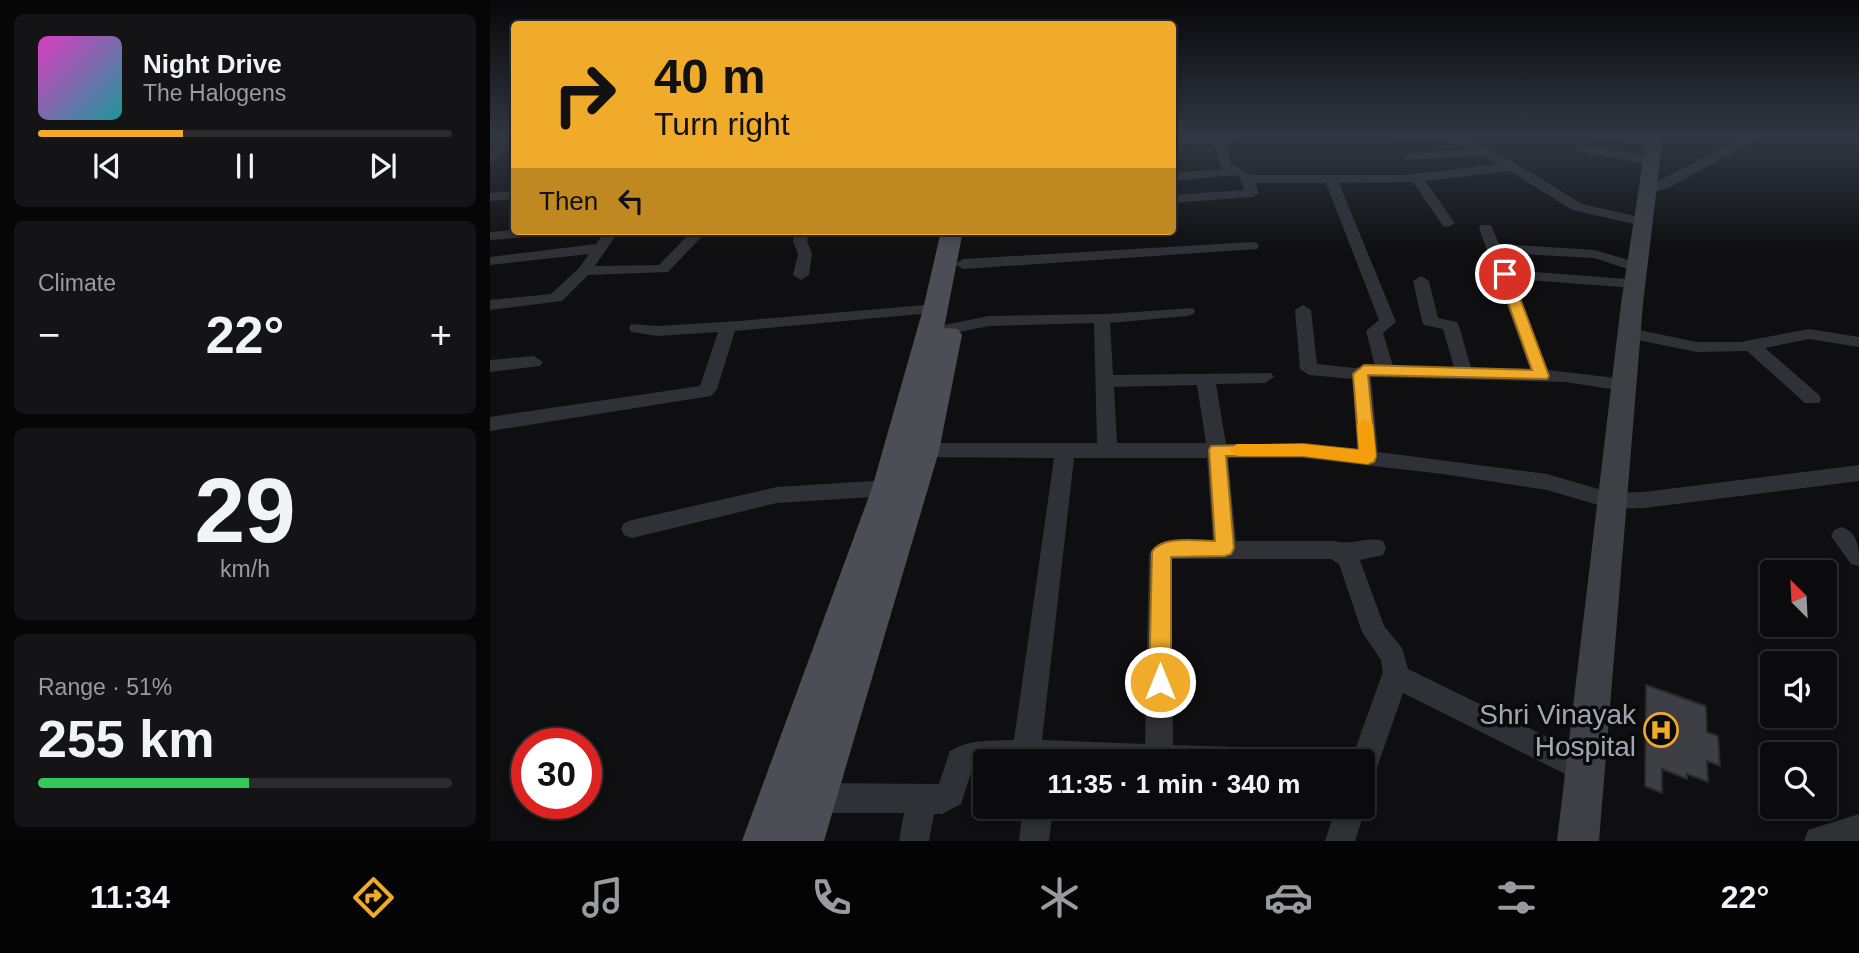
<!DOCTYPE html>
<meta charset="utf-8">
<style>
body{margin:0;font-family:Arial,sans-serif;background:#141416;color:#f1f3f6;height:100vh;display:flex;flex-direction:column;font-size:26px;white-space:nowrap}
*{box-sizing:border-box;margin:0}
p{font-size:23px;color:#9a9b9d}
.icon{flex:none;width:38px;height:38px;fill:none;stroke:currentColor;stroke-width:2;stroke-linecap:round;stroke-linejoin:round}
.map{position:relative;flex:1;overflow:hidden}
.sheet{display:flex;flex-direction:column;gap:14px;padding:14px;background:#060607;width:490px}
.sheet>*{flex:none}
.hud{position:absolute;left:21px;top:21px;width:665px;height:214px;border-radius:7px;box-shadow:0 4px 10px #0003,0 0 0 2px #2b2b2e;background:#efab29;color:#111;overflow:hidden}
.needle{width:46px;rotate:336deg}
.controls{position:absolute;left:1270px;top:560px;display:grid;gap:14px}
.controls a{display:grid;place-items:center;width:77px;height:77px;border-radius:7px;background:#0b0b0d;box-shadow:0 4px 10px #0003,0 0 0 2px #2b2b2e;font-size:35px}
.speed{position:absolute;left:21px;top:728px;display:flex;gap:14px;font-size:35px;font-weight:700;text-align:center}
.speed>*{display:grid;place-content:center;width:91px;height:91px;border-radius:50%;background:#0b0b0d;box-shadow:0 4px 10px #0003,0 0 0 2px #2b2b2e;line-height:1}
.speed .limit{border:10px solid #d22;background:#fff;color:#111}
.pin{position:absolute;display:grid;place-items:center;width:60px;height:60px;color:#fff;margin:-30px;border:4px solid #fff;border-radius:50%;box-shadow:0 2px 7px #0007}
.me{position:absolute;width:77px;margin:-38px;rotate:0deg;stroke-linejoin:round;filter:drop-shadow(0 0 5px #0008)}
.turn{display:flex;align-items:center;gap:24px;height:147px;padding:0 28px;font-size:32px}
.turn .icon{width:91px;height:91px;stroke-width:2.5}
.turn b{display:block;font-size:49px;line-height:60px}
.then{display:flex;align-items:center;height:66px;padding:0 28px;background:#0003;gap:14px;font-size:26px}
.big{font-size:52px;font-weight:800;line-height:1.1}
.sheet .tile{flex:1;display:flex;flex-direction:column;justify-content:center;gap:10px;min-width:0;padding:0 24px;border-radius:10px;background:#141416}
.sheet .dial{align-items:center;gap:0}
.dial b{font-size:91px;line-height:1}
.song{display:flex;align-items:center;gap:21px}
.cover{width:84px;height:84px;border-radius:10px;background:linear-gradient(135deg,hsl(310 70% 55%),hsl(180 70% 35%))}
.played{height:7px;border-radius:4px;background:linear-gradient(90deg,#efab29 35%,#2b2b2e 35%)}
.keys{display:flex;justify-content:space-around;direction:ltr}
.heat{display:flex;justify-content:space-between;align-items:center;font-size:38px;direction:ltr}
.charge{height:10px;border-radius:5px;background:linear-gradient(90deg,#34c759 51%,#2b2b2e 0)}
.trip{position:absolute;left:483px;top:749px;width:402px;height:70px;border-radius:7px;background:#0b0b0d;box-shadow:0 4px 10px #0003,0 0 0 2px #2b2b2e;font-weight:800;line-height:70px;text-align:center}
.tabs{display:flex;height:112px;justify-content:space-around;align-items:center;background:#040405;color:#9a9b9d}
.tabs .icon{width:49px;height:49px}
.tabs .current{color:#efab29}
.tabs b{font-size:32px;color:#f1f3f6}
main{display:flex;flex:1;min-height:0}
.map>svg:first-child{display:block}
</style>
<main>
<section class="sheet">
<div class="tile">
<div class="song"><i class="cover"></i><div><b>Night Drive</b><p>The Halogens</p></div></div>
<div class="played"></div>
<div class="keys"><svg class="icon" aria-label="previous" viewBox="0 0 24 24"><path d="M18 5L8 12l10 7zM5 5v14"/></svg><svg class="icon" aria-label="pause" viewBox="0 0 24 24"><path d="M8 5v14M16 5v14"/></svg><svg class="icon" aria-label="next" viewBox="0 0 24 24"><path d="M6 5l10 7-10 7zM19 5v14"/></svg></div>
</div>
<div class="tile"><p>Climate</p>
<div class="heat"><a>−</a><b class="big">22°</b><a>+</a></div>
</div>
<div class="tile dial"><b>29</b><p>km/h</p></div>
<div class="tile"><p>Range · 51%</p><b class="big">255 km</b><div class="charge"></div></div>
</section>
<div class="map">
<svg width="1369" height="841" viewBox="0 0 1369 841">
<rect width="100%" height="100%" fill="#0f0f11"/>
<!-- building -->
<path fill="#3e3f44" stroke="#29292d" stroke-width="2" d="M1156,685l60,21 1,26 11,4 2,30 -13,-5 1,21 -21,-8v5l-25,-10v24l-17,-7z"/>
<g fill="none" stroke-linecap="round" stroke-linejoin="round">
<!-- street -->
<path fill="#303136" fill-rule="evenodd" d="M20,135h4v8l-24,19v-10z
M736,135h13l-13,9 5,20 21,11h154l93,-11 -17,-8 -77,4 -2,-3 6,-4 60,-3c-12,-6 -24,-8 -38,-10 -13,-2 -33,3 -44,-5h55l22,4 48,22 70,43 66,15 2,3 -7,4 -71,-16 -62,-39 -85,10 30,42 -7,4 -5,-1 -30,-44 -74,1 57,139 -13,11 10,33 61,1 -11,-38 -19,-4 -2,-4 -9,-40 8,-5 8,5 9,37 19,4 2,4 12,42 59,1 -51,-141 2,-3h10l8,19 96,6 47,14 3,3 -8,5 -43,-14 -91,-5 6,17 132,10 2,3 -2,3 -6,2 -122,-9 35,91 76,9 9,6 -3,4 -6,2 -59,-9 -194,-5 7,75 169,22 65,19 32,-1 215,-27v16l-215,27 -32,1 -65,-19 -104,-16 -140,-16h-75l8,83h99c16,5 32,-5 48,0l3,7 -3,7 -23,5 24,66 18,22 6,21 187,91 4,10 -4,10 -10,4 -182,-91 -30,86 -10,4v-22h-12l32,-89 -2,-12 -19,-28 -23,-68 -8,-5h-160l2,186 63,2 10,4 4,10h-265v9h-13l-11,34 -19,10h-8l-5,27h-30l5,-28h-91l-10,-5 -5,-10 5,-10 10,-5 126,1 11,-33c20,-12 41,-10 64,-11l40,-282 -139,-1 -7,-2 -3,-5 3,-5 7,-2h182l-3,-120 -105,3 -39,8 -6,-1 -2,-4 2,-4 45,-9 117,-2 87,-6 2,3 -2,3 -6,2 -77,7 3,52 158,-2 3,4 -9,6 -49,1 10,60h77l54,5 -4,-70 -44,-4 -9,-6 -5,-59 8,-5 8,5 6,54 37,4 21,-2 -9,-35 13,-11 -53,-137h-71l4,10 -7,4 -80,6v-8l72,-5 -4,-13 -5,-2 -63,6v-8l50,-4 -8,-25 -42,1v-8zM707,385l9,58h-89l-3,-56zM584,458h133l6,83c-21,0 -53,-8 -64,14l-4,189 -103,-4z
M1100,135c17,-1 56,-3 70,7l-6,4 -58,-8z
M1260,135h14l-94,52 -23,7 -7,-4z
M1090,144l71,13 6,4 -6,4 -75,-14v-6z
M24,191v8l-24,2v-8z
M24,230v1h47l-7,4 -64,5v-8z
M115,231h14l-24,35 64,-1 33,-34h15l-39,41 -80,3 -26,26 -72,9v-10l61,-6 28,-26 10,-14 -99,11v-8l106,-13z
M305,231h14l-2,10 5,13 -3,21 -8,5 -8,-5 5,-21 -5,-13z
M762,242l5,1 2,3 -2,3 -294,20 -8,-5 8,-5z
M446,304l8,5 -2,3 -207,19 -18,58 -6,7 -221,35v-14l210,-31 18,-54 -60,4 -27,-4 -2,-4 2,-4 27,2 81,-5z
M1139,328l68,14h43l69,-13 50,8v10l-50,-8 -44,9 54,47 2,4 -2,4h-14l-58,-52 -50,1 -74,-15 -2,-4z
M44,356l9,6 -3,4 -50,6v-12z
M398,480l7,2 4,6 -4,6 -7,2 -111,7 -145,35 -8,-3 -3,-6 3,-6 8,-3 145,-33z
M1352,527c17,6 17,22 17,39l-8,-2 -20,-28 3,-6z
M873,801l3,6 -11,34h-30l11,-34h27z
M533,807h30l-4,34h-30z
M1369,814v27h-55l4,-11z"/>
<!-- secondary -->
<path fill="#3e4046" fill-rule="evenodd" d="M1157,135h16l-20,169 -44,537h-42l64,-537z"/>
<!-- primary -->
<path fill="#4c4e55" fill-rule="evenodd" d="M451,231h22l-19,97 14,1 4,6 -23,116 -115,390h-82l130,-353 51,-179z"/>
</g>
<!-- sky -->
<linearGradient id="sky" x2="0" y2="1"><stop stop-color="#080809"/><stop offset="0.54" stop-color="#313743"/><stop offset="1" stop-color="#313743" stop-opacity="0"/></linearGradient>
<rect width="1369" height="252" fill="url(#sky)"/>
<!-- route -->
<path fill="#efab29" stroke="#9b6f1b" stroke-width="2" d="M1015,271l6,3 38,102 -2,3 -179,-4 8,82 -2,5 -6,2 -65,-8h-77l8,92 -3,6 -6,2 -54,1v125l-4,8 -7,3 -8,-3 -3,-8 3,-130c9,-17 46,-11 63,-11l-6,-91 2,-4 92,-2 56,6 -6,-76 11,-9 168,5 -34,-96z"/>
<!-- slow -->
<path fill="#f59e0b" d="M875,419l8,6 3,32 -8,7 -65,-8h-66l-8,-6 8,-6h66l56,6 -2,-25z"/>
<!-- icons -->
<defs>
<g id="hospital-ring" transform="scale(1.75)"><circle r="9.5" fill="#0a0a0c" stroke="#efab29" stroke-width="1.5"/><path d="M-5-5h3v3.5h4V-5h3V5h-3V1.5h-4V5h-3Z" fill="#efab29"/></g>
</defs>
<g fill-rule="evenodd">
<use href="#hospital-ring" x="1171" y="730"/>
</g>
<g text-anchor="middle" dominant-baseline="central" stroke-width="7" stroke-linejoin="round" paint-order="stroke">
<!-- near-poi labels -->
<g font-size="28" fill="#a1a6b1" stroke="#0a0a0c" text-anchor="end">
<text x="1146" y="714">Shri Vinayak<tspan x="1146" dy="32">Hospital</tspan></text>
</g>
</g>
</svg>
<div class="controls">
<a><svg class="needle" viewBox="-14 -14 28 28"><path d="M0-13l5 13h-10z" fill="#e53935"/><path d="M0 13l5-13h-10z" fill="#9a9b9d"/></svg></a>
<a><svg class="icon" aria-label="sound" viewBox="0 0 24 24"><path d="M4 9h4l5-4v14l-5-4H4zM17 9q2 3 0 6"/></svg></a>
<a><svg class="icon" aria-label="search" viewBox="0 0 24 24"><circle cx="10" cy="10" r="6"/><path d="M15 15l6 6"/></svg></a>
</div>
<div class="speed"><div class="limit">30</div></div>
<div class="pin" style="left:1015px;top:274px;background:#d93025"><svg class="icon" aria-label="arrive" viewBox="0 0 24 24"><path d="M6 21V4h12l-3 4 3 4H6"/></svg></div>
<svg class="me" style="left:670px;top:682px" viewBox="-20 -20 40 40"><circle r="17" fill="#efab29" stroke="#fff" stroke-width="3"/><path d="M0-11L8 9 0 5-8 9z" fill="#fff"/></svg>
<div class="trip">11:35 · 1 min · 340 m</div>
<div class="hud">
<div class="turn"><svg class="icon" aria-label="right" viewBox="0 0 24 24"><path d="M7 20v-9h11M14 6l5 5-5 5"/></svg><div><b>40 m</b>Turn right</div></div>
<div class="then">Then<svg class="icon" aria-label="left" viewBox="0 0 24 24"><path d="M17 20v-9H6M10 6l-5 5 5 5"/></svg></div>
</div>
</div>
</main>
<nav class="tabs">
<b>11:34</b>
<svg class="icon current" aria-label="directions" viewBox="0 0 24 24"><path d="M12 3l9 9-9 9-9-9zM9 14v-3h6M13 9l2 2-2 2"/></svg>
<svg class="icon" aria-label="music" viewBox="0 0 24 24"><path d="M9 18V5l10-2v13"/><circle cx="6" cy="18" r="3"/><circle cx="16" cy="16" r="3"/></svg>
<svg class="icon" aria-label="phone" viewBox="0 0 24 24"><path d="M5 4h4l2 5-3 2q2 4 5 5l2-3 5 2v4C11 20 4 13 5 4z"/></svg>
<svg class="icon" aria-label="climate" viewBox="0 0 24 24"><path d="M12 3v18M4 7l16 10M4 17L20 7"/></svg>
<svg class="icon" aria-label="car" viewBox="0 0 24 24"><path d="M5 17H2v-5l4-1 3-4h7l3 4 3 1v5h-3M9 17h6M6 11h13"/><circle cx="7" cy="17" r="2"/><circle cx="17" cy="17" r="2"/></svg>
<svg class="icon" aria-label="filters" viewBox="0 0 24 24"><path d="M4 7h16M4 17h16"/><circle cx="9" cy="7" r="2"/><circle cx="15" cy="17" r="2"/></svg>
<b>22°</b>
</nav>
